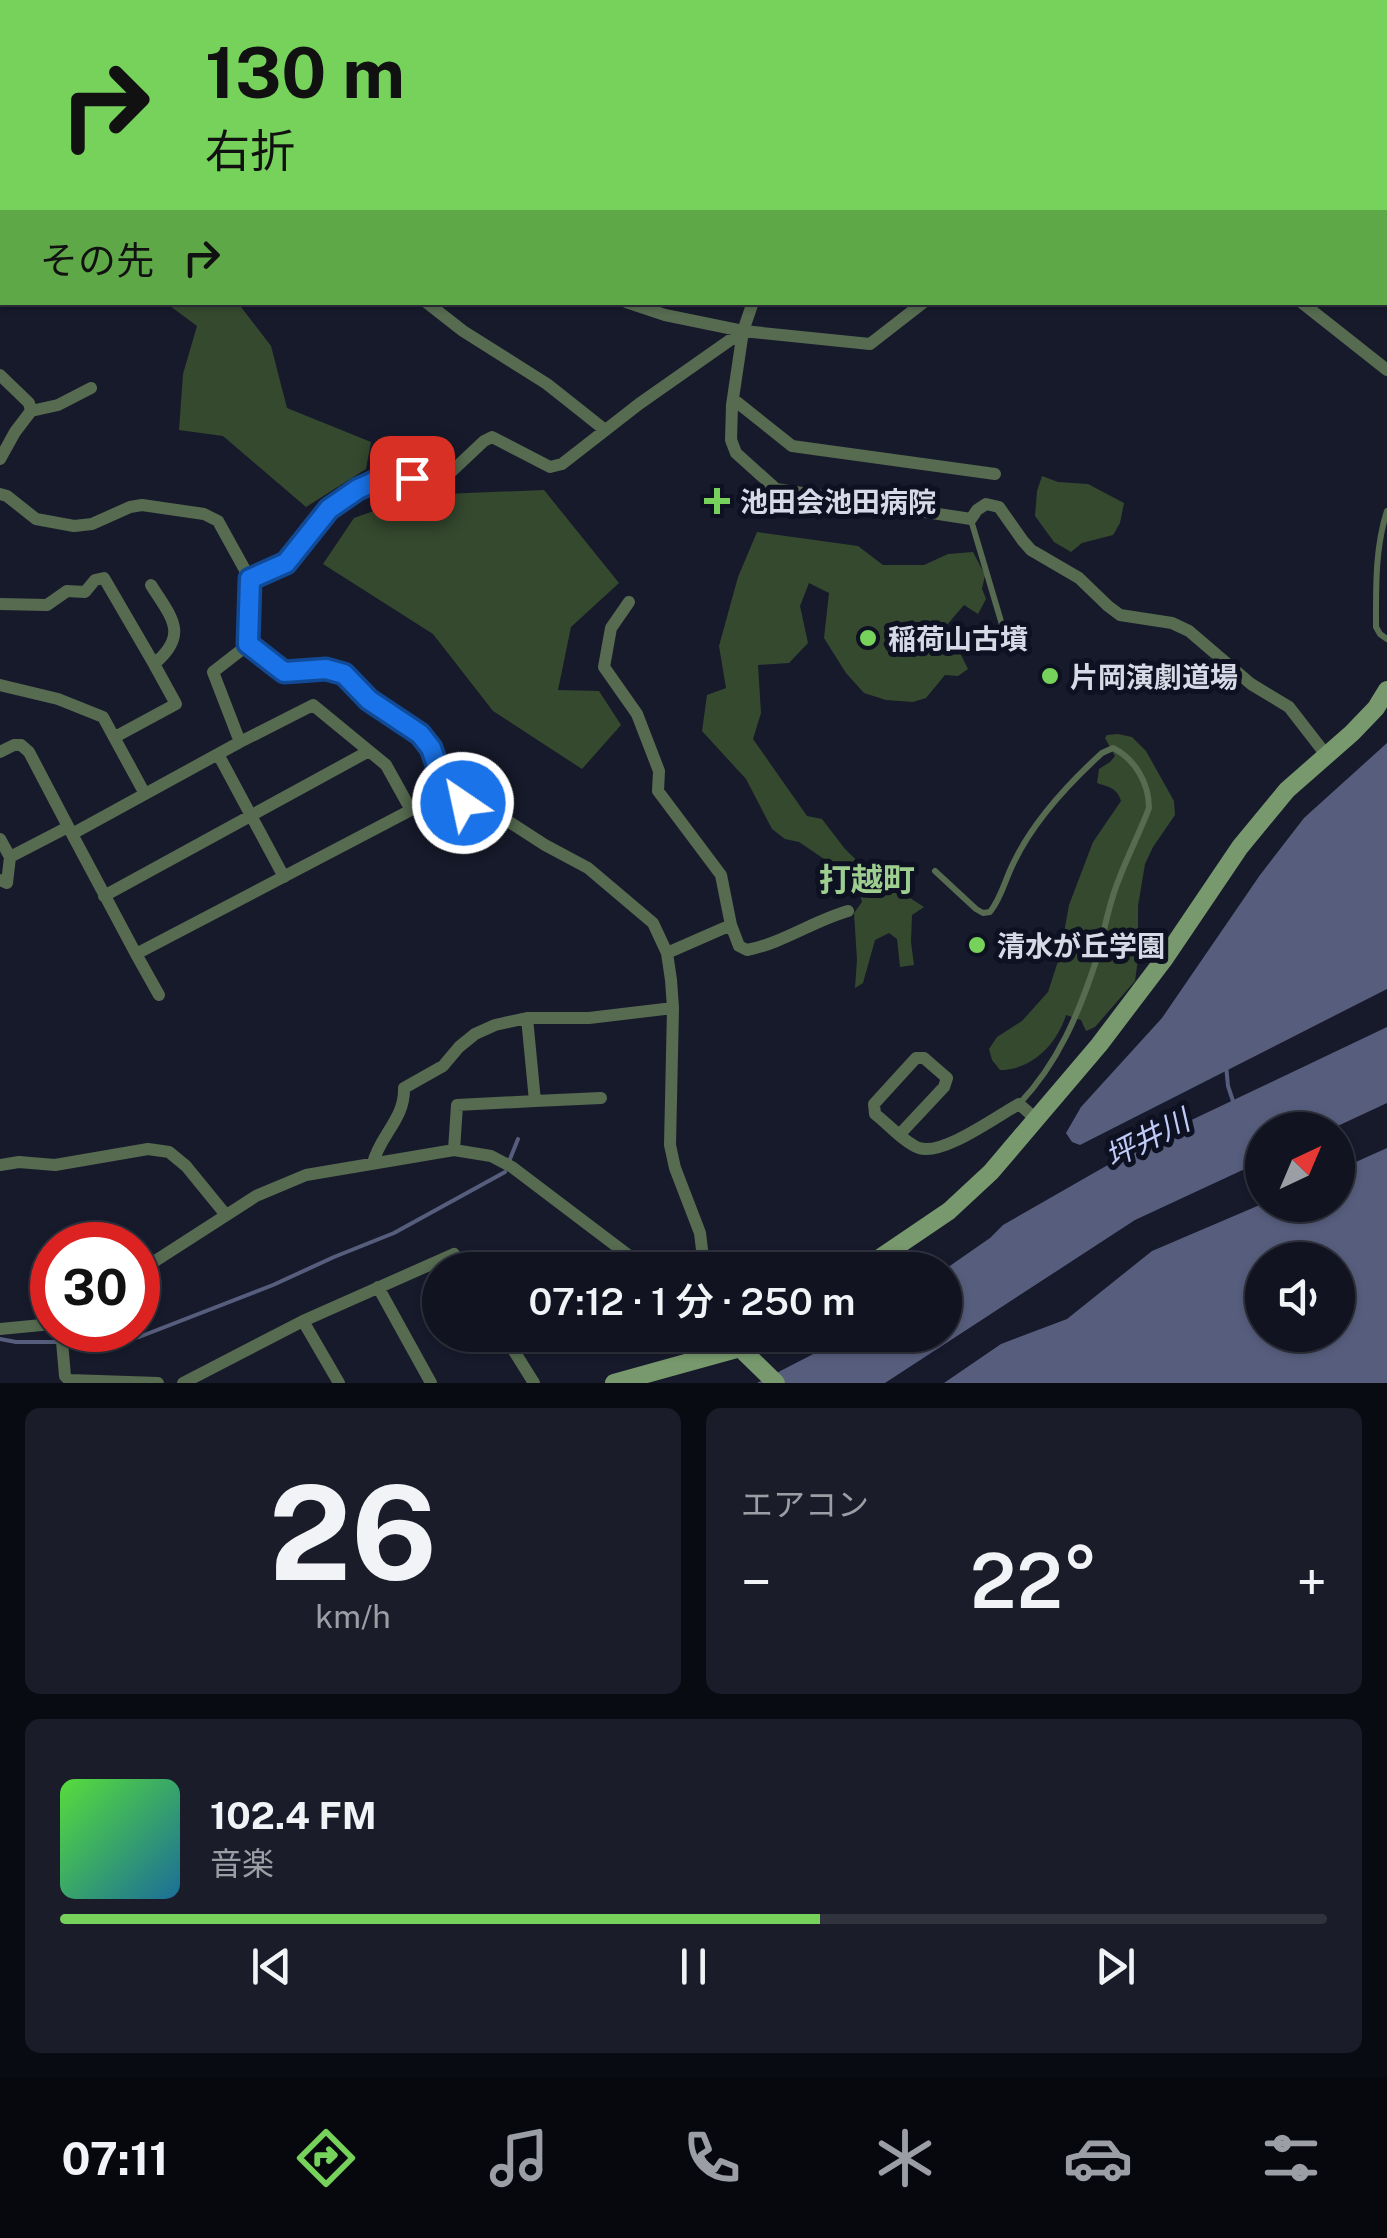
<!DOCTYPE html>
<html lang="ja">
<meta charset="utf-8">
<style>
body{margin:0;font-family:"Public Sans","Noto Sans JP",sans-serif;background:#1a1d29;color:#f1f3f6;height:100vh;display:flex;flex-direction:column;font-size:38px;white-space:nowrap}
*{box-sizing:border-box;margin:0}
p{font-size:32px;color:#9c9ea5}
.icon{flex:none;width:55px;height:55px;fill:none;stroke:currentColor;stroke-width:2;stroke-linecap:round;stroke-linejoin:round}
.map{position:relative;height:1383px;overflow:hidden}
.side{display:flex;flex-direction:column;gap:25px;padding:25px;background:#090b12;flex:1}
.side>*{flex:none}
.guide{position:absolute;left:0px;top:0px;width:1388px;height:305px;box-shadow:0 2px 8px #0004,0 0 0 2px #30333e;background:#76d25a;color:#111;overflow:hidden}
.needle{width:65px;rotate:44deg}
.fabs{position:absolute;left:1245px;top:1112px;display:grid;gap:20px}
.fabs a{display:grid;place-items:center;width:110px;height:110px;border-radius:50%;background:#111420;box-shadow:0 2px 8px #0004,0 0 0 2px #30333e;font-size:50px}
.speed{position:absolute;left:30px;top:1222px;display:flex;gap:20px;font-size:50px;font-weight:700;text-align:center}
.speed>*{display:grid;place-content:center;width:130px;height:130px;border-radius:50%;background:#111420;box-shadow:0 2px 8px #0004,0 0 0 2px #30333e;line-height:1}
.speed .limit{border:15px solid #d22;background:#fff;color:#111}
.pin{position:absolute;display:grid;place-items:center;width:85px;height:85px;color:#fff;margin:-42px;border-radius:20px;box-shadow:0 5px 15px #0006}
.me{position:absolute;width:110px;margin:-55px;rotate:326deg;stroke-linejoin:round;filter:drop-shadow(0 0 8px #0008)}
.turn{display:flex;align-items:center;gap:35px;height:210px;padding:0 40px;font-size:45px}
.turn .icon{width:130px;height:130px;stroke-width:2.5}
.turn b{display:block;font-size:70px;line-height:85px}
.then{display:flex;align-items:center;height:95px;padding:0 40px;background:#0003;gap:20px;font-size:38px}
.big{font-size:75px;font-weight:600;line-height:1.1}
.side .widget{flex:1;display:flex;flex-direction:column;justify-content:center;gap:15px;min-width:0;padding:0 35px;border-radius:15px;background:#1a1d29}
.side .dial{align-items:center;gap:0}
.dial b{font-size:130px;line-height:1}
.song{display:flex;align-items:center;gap:30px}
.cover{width:120px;height:120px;border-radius:15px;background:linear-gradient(135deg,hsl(110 70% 55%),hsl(200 70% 35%))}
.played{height:10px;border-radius:5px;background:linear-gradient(90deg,#76d25a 60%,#30333e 60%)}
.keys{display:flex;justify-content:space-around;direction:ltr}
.heat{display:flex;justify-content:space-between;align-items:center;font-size:55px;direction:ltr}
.side .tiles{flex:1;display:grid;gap:25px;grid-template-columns:1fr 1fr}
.widget:last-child{grid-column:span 2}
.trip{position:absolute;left:422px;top:1252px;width:540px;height:100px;border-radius:50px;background:#111420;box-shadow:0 2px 8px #0004,0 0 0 2px #30333e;font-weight:600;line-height:100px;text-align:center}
.tab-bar{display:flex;height:160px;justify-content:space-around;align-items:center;background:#07080d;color:#9c9ea5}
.tab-bar .icon{width:70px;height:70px}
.tab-bar .selected{color:#76d25a}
.tab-bar b{font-size:45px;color:#f1f3f6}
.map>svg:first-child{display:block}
</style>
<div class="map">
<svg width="1387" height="1383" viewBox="0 0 1387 1383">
<rect width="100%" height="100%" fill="#171a2b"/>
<!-- forest -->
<path fill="#35492f" d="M166,303h72l33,43 16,62 84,34 -5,27 -60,38 -83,-71 -44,-6 4,-56 14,-48z
M1042,476l16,6 30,2 36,19 -4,20 -7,12 -31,8 -11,9 -17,-10 -19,-26 2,-25z
M544,490l75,93 -48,44 -13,63 41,1 22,34 -39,44 -89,-58 -60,-77 -110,-70 31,-46 65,-23z
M757,532l101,14 25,19h41l24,-11 25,-2 12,23 -3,14 4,10 -8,15 -14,-9 -24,28 20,20 8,16 -10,7 -13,-1 -19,23 -13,4 -27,-2 -22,-7 -18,-20 -22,-35 5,-45 -20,-10 -9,23 8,37 -19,20 -31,2 3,48 -8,26 54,77 15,3 23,30 35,34 16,6 28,18 -12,8 -1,27 3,23 -14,2 -3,-28 -8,-6 -14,7 -12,43 -8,5 2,-28 -3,-47 8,-11 -4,-16 -17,-19 -14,-6 -28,-19 -14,-3 -13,-10 -26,-50 -44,-48 5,-36 19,-7 -7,-42 19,-69z
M1118,734l14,3 14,14 28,50 1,14 -22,32 -8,17 -7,42v53l-3,22 -40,46 -9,4 -5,-11 -15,-5c-9,29 -34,55 -66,55l-8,-10 -3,-11 8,-12 25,-16 26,-29 12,-37 9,-50 24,-63 28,-41c-4,-13 -12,-14 -24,-18l2,-14 11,-7 5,-6 -10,-18 2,-3z"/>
<!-- water -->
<path fill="#575e7d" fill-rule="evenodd" d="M1387,743v246l-307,156 -8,-3 -6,-9 15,-26 81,-89 98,-143 44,-57z
M1387,1027v76l-58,27h-67v31l-127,59 -250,163h-128l93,-48h95l-1,-65 46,-32 13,-13 159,-91z
M1387,1148v235h-443l57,-39 66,-25 85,-68 110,-47 76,1v-35zM1262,1260h76v75h-76z"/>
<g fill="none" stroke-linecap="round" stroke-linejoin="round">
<!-- stream -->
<path stroke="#575e7d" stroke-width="4" d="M1226,1065l2,21 6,18
M510,1159l8,-20
M0,1339l16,3h40
M66,1342l39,-1 34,-4 134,-52 61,-28 60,-24 111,-61"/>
<!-- lane -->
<path stroke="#566b50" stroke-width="6" d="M1387,511c-12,37 -11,77 -11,116l4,7 7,5
M971,520l32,108 10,15
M935,871l41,38 7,4 7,-1c12,-15 15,-33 24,-50 20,-42 54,-78 88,-109l11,-5c22,11 36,35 36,60 -9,24 -21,47 -30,71 -11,26 -15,55 -23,82 -17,52 -38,102 -76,142"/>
<!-- street -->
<path stroke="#566b50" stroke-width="12" d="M488,0l1,2
M693,0l1,2
M792,0l1,2
M968,0l1,2
M1299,0v2
M417,2l1,-2
M1385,152h2
M426,302l37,29 84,53 58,46
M626,302l39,13 78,16 127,13 54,-42
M753,302l-10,29 -11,74 -1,35 5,13 40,36 195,30 6,-9 9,-6 13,3 24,34 8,9 48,28 29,28 12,9 52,8 17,8 62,53 38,23 38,49
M1301,302l86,68
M0,375l29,28 2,8 -16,21 -15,27
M733,399l59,47 203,28
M31,411l27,-6 33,-17
M0,494l7,2 29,23 38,7 18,-2 38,-17 12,-2 62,9 14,7 32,58 -1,65 36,29 41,-4 18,5 25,26 51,34 11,14 14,40 18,15 18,4 22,11 42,27 43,23 65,55 14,30 4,27 2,28 -3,137 5,23 25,65 3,25 -3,12
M250,579l36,-16 43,-54 29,-20 17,-8 75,-8 34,-32 8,-4 58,30 12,-3 77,-60 104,-73
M629,602l-18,26 -7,39 33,47 22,57 -1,20 63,84 10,50 -64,28
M0,604l47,1 20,-14 18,1 10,-12 9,-2 50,86
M0,685l58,14 45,18 42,77
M115,737l61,-33 -22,-40c36,-30 17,-47 -3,-79
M240,742l73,-37 73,60 25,45 -275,144 -64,-120 168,-92 -27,-70 36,-28
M0,752l14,-7h7l8,7 43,82
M218,754l66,123
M0,839l10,18 58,-30
M0,880l7,3 3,-26
M104,896l265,-145
M731,925l8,21 8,4c36,-7 66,-29 101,-39
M136,954l23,41
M535,1101l66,-3
M900,1134l44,-47 3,-9 -23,-20h-8l-42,46 1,10c12,9 31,30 44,34 24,8 78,-32 100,-44l18,16
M454,1150l3,-45 78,-4 -8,-83
M373,1163c7,-28 32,-44 31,-75l39,-22 16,-19 16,-13 20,-9 32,-7h62l84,-10
M0,1165l19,-3 36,3 93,-16 21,3 17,14 40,49
M138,1272l118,-76 50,-21 148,-25 37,6 21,11 136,103
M378,1287l53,96
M303,1321l36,62
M0,1329l52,-5
M61,1330l4,46 4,4 89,3
M504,1335l30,48
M183,1383l120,-62 151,-67 10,16"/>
<!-- secondary -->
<path stroke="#77996d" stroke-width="18" d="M589,0l1,2
M862,1270l87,-59 42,-39 108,-127 66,-87 75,-111 47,-57 65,-57 24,-25 11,-18
M740,1348l36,35
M614,1383l126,-35 22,-13"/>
</g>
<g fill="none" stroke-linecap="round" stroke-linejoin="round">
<!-- route casing -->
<g stroke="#114b97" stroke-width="25">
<path id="route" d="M412,478l-36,3 -18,8 -29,20 -43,54 -36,16 -2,65 36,28 42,-3 18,5 25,26 51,34 11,14 14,40 18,15"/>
</g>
<!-- route -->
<use href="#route" stroke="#1a73e8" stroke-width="18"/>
</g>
<!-- markers -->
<g fill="#76d25a" stroke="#0e1121" stroke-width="4">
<path d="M712 486h10v10h10v10h-10v10h-10v-10h-10v-10h10z"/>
<circle cx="868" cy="638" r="10"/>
<circle cx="1050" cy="676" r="10"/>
<circle cx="977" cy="945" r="10"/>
</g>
<g text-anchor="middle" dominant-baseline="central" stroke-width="10" stroke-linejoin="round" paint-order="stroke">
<!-- poi labels -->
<g font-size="28" font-weight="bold" fill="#d7dae6" stroke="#0e1121" text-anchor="start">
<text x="740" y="501">池田会池田病院</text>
<text x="888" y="638">稲荷山古墳</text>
<text x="1070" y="676">片岡演劇道場</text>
<text x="997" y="945">清水が丘学園</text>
</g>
<!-- water labels -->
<g font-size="30" font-style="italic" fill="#c0cbf8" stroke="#0e1121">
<text transform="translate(1147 1138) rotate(-27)">坪井川</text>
</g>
<!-- quarter labels -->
<g font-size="32" font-weight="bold" fill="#9dce90" stroke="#0e1121">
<text x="867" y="879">打越町</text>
</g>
</g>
</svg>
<div class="fabs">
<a><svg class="needle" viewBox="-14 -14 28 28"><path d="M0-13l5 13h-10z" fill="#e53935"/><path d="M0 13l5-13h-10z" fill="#9c9ea5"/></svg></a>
<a><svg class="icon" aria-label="sound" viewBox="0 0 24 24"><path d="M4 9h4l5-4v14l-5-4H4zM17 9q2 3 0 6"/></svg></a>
</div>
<div class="speed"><div class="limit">30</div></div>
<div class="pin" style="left:412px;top:478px;background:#d93025"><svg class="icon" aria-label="arrive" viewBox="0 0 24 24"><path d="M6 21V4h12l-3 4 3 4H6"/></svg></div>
<svg class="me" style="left:463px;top:803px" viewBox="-20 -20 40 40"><circle r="17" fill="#1a73e8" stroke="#fff" stroke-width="3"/><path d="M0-11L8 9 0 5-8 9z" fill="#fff"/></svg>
<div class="trip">07:12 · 1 分 · 250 m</div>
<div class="guide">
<div class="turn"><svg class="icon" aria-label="right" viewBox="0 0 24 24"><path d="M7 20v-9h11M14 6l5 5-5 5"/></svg><div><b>130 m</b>右折</div></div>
<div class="then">その先<svg class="icon" aria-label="right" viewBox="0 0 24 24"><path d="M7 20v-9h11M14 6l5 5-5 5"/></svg></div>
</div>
</div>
<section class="side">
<div class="tiles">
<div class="widget dial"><b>26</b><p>km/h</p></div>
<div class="widget"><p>エアコン</p>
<div class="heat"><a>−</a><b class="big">22°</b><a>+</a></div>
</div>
<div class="widget">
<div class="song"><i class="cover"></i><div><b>102.4 FM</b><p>音楽</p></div></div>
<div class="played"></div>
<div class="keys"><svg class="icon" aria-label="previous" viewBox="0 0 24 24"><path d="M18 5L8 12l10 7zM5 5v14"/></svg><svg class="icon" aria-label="pause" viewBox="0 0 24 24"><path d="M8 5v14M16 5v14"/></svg><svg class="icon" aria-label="next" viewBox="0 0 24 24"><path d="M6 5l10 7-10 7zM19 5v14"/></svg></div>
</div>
</div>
</section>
<nav class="tab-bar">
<b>07:11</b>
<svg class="icon selected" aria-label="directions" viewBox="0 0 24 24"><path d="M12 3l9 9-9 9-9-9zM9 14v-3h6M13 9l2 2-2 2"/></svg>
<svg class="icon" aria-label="music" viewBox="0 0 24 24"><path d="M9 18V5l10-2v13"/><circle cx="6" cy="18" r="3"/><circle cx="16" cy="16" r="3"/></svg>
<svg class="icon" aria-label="phone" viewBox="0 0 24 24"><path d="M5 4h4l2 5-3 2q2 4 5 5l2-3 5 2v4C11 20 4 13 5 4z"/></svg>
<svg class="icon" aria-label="climate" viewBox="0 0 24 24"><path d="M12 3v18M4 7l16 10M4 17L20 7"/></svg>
<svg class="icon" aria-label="car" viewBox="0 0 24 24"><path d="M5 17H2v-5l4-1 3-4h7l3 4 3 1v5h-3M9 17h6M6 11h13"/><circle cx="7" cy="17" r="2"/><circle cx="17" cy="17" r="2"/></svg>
<svg class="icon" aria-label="filters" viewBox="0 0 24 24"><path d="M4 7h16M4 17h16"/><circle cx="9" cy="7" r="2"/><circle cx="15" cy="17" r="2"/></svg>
</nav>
